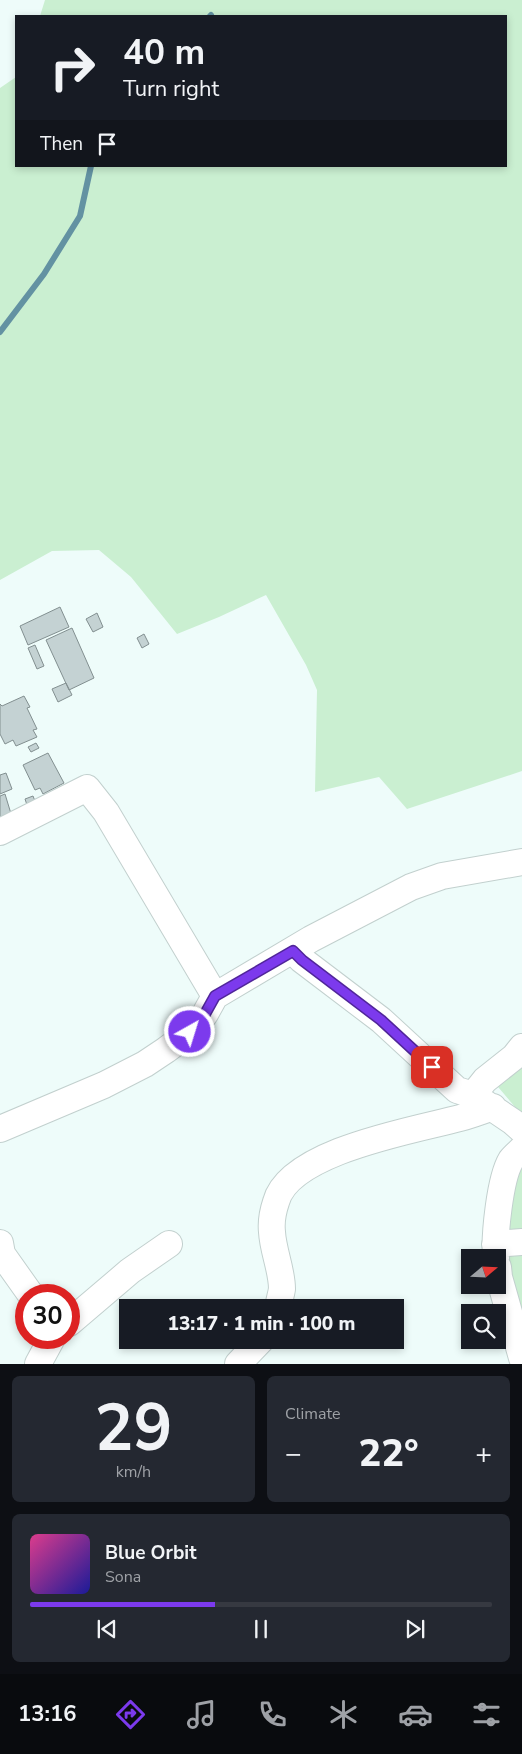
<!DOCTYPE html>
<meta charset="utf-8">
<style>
body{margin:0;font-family:"Nunito Sans",sans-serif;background:#242831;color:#f1f3f6;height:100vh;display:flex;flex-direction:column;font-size:19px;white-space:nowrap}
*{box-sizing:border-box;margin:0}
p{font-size:16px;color:#9ea1a6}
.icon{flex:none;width:28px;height:28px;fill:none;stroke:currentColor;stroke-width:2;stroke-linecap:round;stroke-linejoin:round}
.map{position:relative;height:1364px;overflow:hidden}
.side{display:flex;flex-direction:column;gap:12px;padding:12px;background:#0d0f14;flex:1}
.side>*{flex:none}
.guide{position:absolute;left:15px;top:15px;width:492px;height:152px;border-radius:0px;box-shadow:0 2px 8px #0003;background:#171b24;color:#f1f3f6;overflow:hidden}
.needle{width:32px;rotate:71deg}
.controls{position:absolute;left:461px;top:1249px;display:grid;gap:10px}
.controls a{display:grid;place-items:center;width:45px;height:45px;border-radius:0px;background:#171b24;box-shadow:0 2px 8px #0003;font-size:25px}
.speed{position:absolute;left:15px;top:1284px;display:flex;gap:10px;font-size:25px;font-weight:700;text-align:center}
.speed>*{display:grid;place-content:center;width:65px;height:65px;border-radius:50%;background:#171b24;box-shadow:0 2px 8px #0003;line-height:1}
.speed .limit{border:8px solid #d22;background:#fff;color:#111}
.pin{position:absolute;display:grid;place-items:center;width:42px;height:42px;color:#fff;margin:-21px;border-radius:10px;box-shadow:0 2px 8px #0006}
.me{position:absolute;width:55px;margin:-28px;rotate:39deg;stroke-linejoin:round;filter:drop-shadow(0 0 4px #0008)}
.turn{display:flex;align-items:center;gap:18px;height:105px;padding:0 25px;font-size:22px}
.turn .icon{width:65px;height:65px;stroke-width:2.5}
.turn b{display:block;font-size:35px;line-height:42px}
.then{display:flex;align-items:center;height:48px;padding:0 25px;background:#0003;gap:10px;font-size:19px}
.big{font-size:38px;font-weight:800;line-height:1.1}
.side .widget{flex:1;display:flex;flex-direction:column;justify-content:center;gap:8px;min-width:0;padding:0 18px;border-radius:8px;background:#242831}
.side .dial{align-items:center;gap:0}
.dial b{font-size:65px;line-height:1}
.song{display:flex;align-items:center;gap:15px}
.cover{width:60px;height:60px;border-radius:8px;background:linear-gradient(135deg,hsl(330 70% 55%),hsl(240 70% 35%))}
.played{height:5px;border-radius:2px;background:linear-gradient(90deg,#7c3aed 40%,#363941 40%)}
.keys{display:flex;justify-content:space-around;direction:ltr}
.heat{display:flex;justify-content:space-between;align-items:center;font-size:28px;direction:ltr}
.side .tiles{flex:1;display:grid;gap:12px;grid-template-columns:1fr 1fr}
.widget:last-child{grid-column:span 2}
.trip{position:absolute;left:119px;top:1299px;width:285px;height:50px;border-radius:0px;background:#171b24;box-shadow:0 2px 8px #0003;font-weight:800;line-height:50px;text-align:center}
.tabs{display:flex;height:80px;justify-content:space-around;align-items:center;background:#090b0e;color:#9ea1a6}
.tabs .icon{width:35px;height:35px}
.tabs .current{color:#7c3aed}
.tabs b{font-size:22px;color:#f1f3f6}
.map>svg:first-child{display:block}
</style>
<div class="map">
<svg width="522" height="1364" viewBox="0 0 522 1364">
<rect width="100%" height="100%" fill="#eefcfa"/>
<!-- green -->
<path fill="#caefd1" d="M45,0h477v771l-115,38 -28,-32 -64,15 2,-102 -11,-25 -40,-70 -47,22 -42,17 -46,-57 -32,-27 -47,1 -52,29v-492l16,-11v89h490v-150h-466z
M522,1054v270l-17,-69 16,-141 -28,-33z"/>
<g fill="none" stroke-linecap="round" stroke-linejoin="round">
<!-- stream -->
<path stroke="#6392a2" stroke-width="6" d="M210,16l1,-1
M0,332l44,-58 36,-58 11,-50"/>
</g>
<!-- building -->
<path fill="#c4d2d3" stroke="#828f90" d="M60,607l9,20 -41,18 -8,-19z
M97,613l6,14 -10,5 -7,-13z
M72,628l22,50 -25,12 -23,-50z
M144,634l5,10 -7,4 -5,-10z
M35,645l9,21 -7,3 -9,-21z
M66,683l6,12 -14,7 -6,-13z
M24,696l6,11 -3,1 10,21 -4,1 4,7 -21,9 -3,-6 -8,4 -5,-10v-30l2,2z
M36,743l3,5 -8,4 -3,-5z
M48,753l16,30 -21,11 -3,-6 -5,2 -12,-25z
M6,773l6,16 -12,5v-19z
M5,794l7,23 -12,4v-25z
M33,796l2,5 -8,4 -2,-6z"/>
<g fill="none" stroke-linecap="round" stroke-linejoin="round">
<!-- minor casing -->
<g stroke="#c2d0ce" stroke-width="28">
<path id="minor" d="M0,832l87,-44 19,24 109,184
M293,951l9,9 79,60 76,70 16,5 40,27 9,8
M473,1095l12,-15 29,-23 8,-10
M0,1129l104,-44 41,-21 21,-14 24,-18 15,-18 10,-18 96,-57 100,-52 31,-11 80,-14
M0,1243l2,11 29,41
M495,1244l27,-2
M496,1258c-2,-22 4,-80 15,-98 3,-4 8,-8 11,-11
M498,1267l1,10 23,81
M278,1308c1,-7 3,-13 4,-19 0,-19 -9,-38 -10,-57 -1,-9 1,-21 4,-30 13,-51 139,-72 184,-84 11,-3 22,-7 33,-11
M69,1323l61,-52 39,-27
M38,1364l14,-26
M238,1364l23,-24"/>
</g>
<!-- minor -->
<use href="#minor" stroke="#fff" stroke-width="26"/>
</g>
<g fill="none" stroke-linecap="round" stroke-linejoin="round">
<!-- route casing -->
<g stroke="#51269a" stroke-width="12">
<path id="route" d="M190,1032l15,-18 10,-18 78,-45 9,9 79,60 51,47"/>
</g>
<!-- route -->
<use href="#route" stroke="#7c3aed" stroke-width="9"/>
</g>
</svg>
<div class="controls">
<a><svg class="needle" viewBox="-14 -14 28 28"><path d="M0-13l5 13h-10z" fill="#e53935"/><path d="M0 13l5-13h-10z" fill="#9ea1a6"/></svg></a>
<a><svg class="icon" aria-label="search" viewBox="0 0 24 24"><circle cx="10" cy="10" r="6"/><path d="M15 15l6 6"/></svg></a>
</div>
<div class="speed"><div class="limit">30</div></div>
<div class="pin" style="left:432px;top:1067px;background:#d93025"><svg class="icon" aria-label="arrive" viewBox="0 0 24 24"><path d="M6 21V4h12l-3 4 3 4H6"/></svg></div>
<svg class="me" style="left:190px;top:1032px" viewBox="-20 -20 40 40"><circle r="17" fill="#7c3aed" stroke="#fff" stroke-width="3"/><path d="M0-11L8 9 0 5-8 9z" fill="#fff"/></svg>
<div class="trip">13:17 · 1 min · 100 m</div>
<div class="guide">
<div class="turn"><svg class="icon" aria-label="right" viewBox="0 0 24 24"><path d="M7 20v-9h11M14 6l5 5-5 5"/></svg><div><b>40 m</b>Turn right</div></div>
<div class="then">Then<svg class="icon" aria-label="arrive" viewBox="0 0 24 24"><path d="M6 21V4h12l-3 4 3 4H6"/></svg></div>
</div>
</div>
<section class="side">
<div class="tiles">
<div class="widget dial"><b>29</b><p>km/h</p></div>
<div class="widget"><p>Climate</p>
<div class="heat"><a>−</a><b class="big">22°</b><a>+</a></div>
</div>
<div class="widget">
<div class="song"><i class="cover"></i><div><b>Blue Orbit</b><p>Sona</p></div></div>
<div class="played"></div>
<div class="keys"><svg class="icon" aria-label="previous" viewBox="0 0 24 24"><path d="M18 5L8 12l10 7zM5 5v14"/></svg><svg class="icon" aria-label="pause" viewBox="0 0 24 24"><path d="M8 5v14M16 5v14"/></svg><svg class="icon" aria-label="next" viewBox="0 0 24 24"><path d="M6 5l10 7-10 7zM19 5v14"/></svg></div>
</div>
</div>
</section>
<nav class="tabs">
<b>13:16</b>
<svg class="icon current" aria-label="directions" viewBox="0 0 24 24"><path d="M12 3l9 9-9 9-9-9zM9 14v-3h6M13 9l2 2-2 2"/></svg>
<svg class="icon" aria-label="music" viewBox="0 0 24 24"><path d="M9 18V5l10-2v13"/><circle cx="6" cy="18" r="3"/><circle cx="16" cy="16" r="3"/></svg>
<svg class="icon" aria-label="phone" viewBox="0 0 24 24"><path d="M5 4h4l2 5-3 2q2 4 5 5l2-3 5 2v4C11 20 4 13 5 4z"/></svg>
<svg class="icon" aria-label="climate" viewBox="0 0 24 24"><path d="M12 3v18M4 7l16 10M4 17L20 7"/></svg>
<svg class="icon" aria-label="car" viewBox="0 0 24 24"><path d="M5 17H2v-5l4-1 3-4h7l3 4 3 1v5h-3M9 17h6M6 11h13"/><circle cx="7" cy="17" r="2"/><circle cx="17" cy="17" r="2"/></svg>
<svg class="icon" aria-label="filters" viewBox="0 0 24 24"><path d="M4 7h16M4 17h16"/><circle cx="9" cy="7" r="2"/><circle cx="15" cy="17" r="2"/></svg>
</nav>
